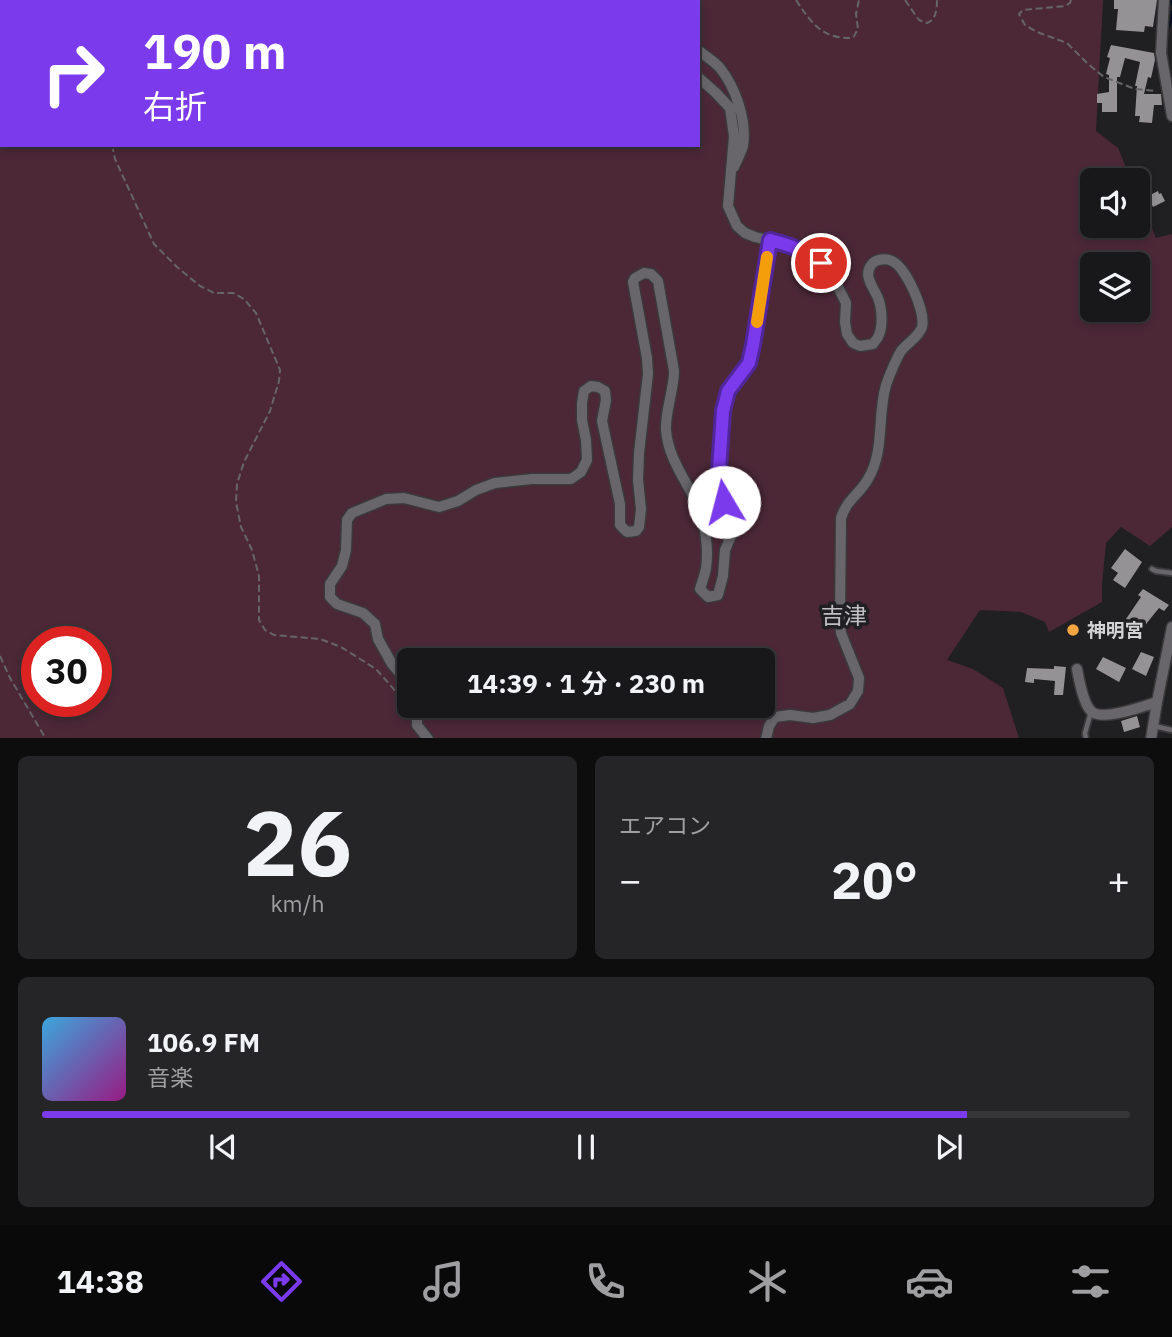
<!DOCTYPE html>
<html lang="ja">
<meta charset="utf-8">
<style>
body{margin:0;font-family:"IBM Plex Sans","Noto Sans JP",sans-serif;background:#252427;color:#f1f3f6;height:100vh;display:flex;flex-direction:column;font-size:26px;white-space:nowrap}
*{box-sizing:border-box;margin:0}
p{font-size:23px;color:#9f9fa2}
.icon{flex:none;width:38px;height:38px;fill:none;stroke:currentColor;stroke-width:2;stroke-linecap:round;stroke-linejoin:round}
.map{position:relative;height:738px;overflow:hidden}
.sheet{display:flex;flex-direction:column;gap:18px;padding:18px;background:#0d0d0e;flex:1}
.sheet>*{flex:none}
.guide{position:absolute;left:0px;top:0px;width:700px;height:147px;box-shadow:0 4px 10px #0003,0 0 0 2px #363639;background:#7c3aed;color:#fff;overflow:hidden}
.fabs{position:absolute;left:1080px;top:168px;display:grid;gap:14px}
.fabs a{display:grid;place-items:center;width:70px;height:70px;border-radius:10px;background:#18171a;box-shadow:0 4px 10px #0003,0 0 0 2px #363639;font-size:35px}
.speed{position:absolute;left:21px;top:626px;display:flex;gap:14px;font-size:35px;font-weight:700;text-align:center}
.speed>*{display:grid;place-content:center;width:91px;height:91px;border-radius:50%;background:#18171a;box-shadow:0 4px 10px #0003,0 0 0 2px #363639;line-height:1}
.speed .limit{border:10px solid #d22;background:#fff;color:#111}
.pin{position:absolute;display:grid;place-items:center;width:60px;height:60px;color:#fff;margin:-30px;border:4px solid #fff;border-radius:50%;box-shadow:0 2px 7px #0007}
.me{position:absolute;width:77px;margin:-38px;rotate:352deg;stroke-linejoin:round;filter:drop-shadow(0 0 5px #0008)}
.turn{display:flex;align-items:center;gap:24px;height:147px;padding:0 28px;font-size:32px}
.turn .icon{width:91px;height:91px;stroke-width:2.5}
.turn b{display:block;font-size:49px;line-height:60px}
.big{font-size:52px;font-weight:700;line-height:1.1}
.sheet .widget{flex:1;display:flex;flex-direction:column;justify-content:center;gap:10px;min-width:0;padding:0 24px;border-radius:10px;background:#252427}
.sheet .dial{align-items:center;gap:0}
.dial b{font-size:91px;line-height:1}
.song{display:flex;align-items:center;gap:21px}
.cover{width:84px;height:84px;border-radius:10px;background:linear-gradient(135deg,hsl(200 70% 55%),hsl(310 70% 35%))}
.played{height:7px;border-radius:4px;background:linear-gradient(90deg,#7c3aed 85%,#363639 85%)}
.keys{display:flex;justify-content:space-around;direction:ltr}
.heat{display:flex;justify-content:space-between;align-items:center;font-size:38px;direction:ltr}
.sheet .tiles{flex:1;display:grid;gap:18px;grid-template-columns:1fr 1fr}
.widget:last-child{grid-column:span 2}
.trip{position:absolute;left:397px;top:648px;width:378px;height:70px;border-radius:10px;background:#18171a;box-shadow:0 4px 10px #0003,0 0 0 2px #363639;font-weight:700;line-height:70px;text-align:center}
.tabs{display:flex;height:112px;justify-content:space-around;align-items:center;background:#0a090a;color:#9f9fa2}
.tabs .icon{width:49px;height:49px}
.tabs .selected{color:#7c3aed}
.tabs b{font-size:32px;color:#f1f3f6}
.map>svg:first-child{display:block}
</style>
<div class="map">
<svg width="1172" height="739" viewBox="0 0 1172 739">
<rect width="100%" height="100%" fill="#201f22"/>
<!-- green -->
<path fill="#4c2837" fill-rule="evenodd" d="M0,0h1103l-7,131 22,17 13,32h-39v46h46v-31l18,43 16,-4v293l-22,19 -29,-19 -15,16 -4,41v18l-53,30 -4,-10 -24,-10 -41,-2 -33,50 26,9 30,19 16,50h-1019zM2,2h696v143h-696zM1092,264h46v46h-46zM37,642h59v60h-59zM410,660h353v45h-353z"/>
<g fill="none" stroke-linecap="round" stroke-linejoin="round">
<!-- stream -->
<path stroke="#000d23" stroke-width="2.5" d="M1171,0l1,4
M1166,32l5,-11 1,-9"/>
</g>
<!-- building -->
<path fill="#959295" d="M1114,0h43l-4,27 -8,-1 -1,6 -28,-2 2,-21h-4z
M1111,45l43,8 1,7 -4,18 -3,-1 -4,17h17l1,11h-8l-2,18 -13,-1 1,-6h-5l2,-30h-2l5,-24 -15,-4 -5,19h-3v35h-15v-9h-5v-9l12,-2v-17l-3,-1 4,-16 -3,-1z
M1143,172l5,13 -10,4v-9h-16z
M1158,191l1,3 2,-1 4,8 -12,6 -5,-11z
M1125,549l17,13 -17,26 -12,-8 5,-7 -7,-5z
M1143,589l26,16 -5,6 -5,-3 -17,21 -16,-10 15,-22 -3,-2z
M1141,652l13,5 -8,19 -14,-7z
M1103,657l23,11 -7,14 -23,-13z
M1054,666l12,1 -3,28h-9l1,-14 -21,-2v4l-9,-1 2,-14 27,1z
M1137,716l3,11 -16,5 -3,-11z"/>
<g fill="none" stroke-linecap="round" stroke-linejoin="round">
<!-- service casing -->
<g stroke="#3a393b" stroke-width="8">
<path id="service" d="M1152,569l4,2 16,2
M1154,726l18,4
M1086,739l-1,-6 6,-21"/>
</g>
<!-- minor casing -->
<g stroke="#3a393b" stroke-width="13">
<path id="minor" d="M628,0l1,2
M1164,0l-3,53 11,63
M686,2v-2
M698,50c7,6 16,11 22,18 16,20 27,53 23,78 -2,7 -6,14 -9,21
M698,77l18,16 14,15 4,28 -6,70 9,20 8,7 10,4 33,8 21,8 12,10 11,12 14,28 -1,19 2,12 6,9 7,3 13,-2c2,-3 5,-6 6,-9 4,-10 3,-27 -1,-37 -4,-10 -16,-23 -6,-34 4,-5 14,-6 20,-3 14,6 34,51 30,66 -3,10 -15,16 -21,24 -6,10 -11,23 -15,34 -9,31 -1,66 -18,94 -9,16 -21,20 -27,39l-1,99 1,16 18,45 -1,13 -8,13 -20,11 -17,3 -23,-3 -15,2 -6,9 -3,13
M1077,669c2,11 6,34 14,42 11,11 53,-5 66,-9
M410,685l-18,-21 -14,-25 -3,-15 -12,-11 -26,-9 -7,-7v-13l12,-18 4,-16 1,-30 5,-7 34,-14 18,-1 35,9 19,-6 18,-11 19,-7 37,-4h39l10,-7 6,-12 -1,-20 -4,-20v-17l2,-12 7,-5 7,1 7,4 1,9 -4,21 18,83v21l7,7 9,-1 3,-4 2,-18 -3,-29 1,-27 9,-79 -1,-16 -14,-76 2,-4 9,-5 7,1 7,7 16,90c0,19 -9,40 -8,59 2,28 20,50 31,74 8,18 12,45 9,64 -1,7 -4,14 -6,21l8,8 10,-2 5,-19 2,-26 7,-16 -13,-47 4,-75 5,-21 21,-28 21,-123
M417,705v20l11,14
M1151,739l6,-37 15,-75"/>
</g>
<!-- path -->
<path stroke="#656567" stroke-width="2" stroke-dasharray="7 3.5" stroke-linecap="butt" d="M796,0c16,24 26,39 57,38l5,-9 -2,-15 3,-14
M905,0l14,20 8,3c9,-3 10,-14 10,-23
M1071,0l-1,3 -5,3 -42,4 -4,4 6,11 12,7 30,11 21,21 16,13 31,12 21,2
M103,2l1,-2
M146,2l1,-2
M0,130l2,-1
M112,145l3,14 39,85 23,23 23,19 14,7h19l11,6 12,14 24,57 -1,11 -9,30 -26,51 -7,22 -1,18 5,25 11,23 7,26v44l6,10 9,5 46,4 21,8 35,22 30,34
M0,656l10,22 36,61"/>
<!-- service -->
<use href="#service" stroke="#68666a" stroke-width="4.5"/>
<!-- minor -->
<use href="#minor" stroke="#68666a" stroke-width="10"/>
</g>
<g fill="none" stroke-linecap="round" stroke-linejoin="round">
<!-- route casing -->
<g stroke="#51269a" stroke-width="18">
<path id="route" d="M724,502l-5,-15v-17l4,-59 5,-20 21,-28 4,-18 17,-105c19,5 35,10 51,23"/>
</g>
<!-- route -->
<use href="#route" stroke="#7c3aed" stroke-width="12"/>
<!-- slow -->
<path stroke="#f59e0b" stroke-width="12" d="M757,322l10,-65"/>
</g>
<!-- markers -->
<circle fill="#f2a541" stroke="#201f22" stroke-width="2.5" cx="1073" cy="630" r="7"/>
<g text-anchor="middle" dominant-baseline="central" stroke-width="7" stroke-linejoin="round" paint-order="stroke">
<!-- poi labels -->
<g font-size="19" font-weight="bold" fill="#d3d3d5" stroke="#201f22" text-anchor="start">
<text x="1087" y="630">神明宮</text>
</g>
<!-- quarter labels -->
<g font-size="23" fill="#c0bec2" stroke="#201f22">
<text x="844" y="615">吉津</text>
</g>
</g>
</svg>
<div class="fabs">
<a><svg class="icon" aria-label="sound" viewBox="0 0 24 24"><path d="M4 9h4l5-4v14l-5-4H4zM17 9q2 3 0 6"/></svg></a>
<a><svg class="icon" aria-label="layers" viewBox="0 0 24 24"><path d="M12 4l9 5-9 5-9-5zM3 14l9 5 9-5"/></svg></a>
</div>
<div class="speed"><div class="limit">30</div></div>
<div class="pin" style="left:821px;top:263px;background:#d93025"><svg class="icon" aria-label="arrive" viewBox="0 0 24 24"><path d="M6 21V4h12l-3 4 3 4H6"/></svg></div>
<svg class="me" style="left:724px;top:502px" viewBox="-20 -20 40 40"><circle r="19" fill="#fff"/><path d="M0-13L10 11 0 6-10 11z" fill="#7c3aed"/></svg>
<div class="trip">14:39 · 1 分 · 230 m</div>
<div class="guide">
<div class="turn"><svg class="icon" aria-label="right" viewBox="0 0 24 24"><path d="M7 20v-9h11M14 6l5 5-5 5"/></svg><div><b>190 m</b>右折</div></div>
</div>
</div>
<section class="sheet">
<div class="tiles">
<div class="widget dial"><b>26</b><p>km/h</p></div>
<div class="widget"><p>エアコン</p>
<div class="heat"><a>−</a><b class="big">20°</b><a>+</a></div>
</div>
<div class="widget">
<div class="song"><i class="cover"></i><div><b>106.9 FM</b><p>音楽</p></div></div>
<div class="played"></div>
<div class="keys"><svg class="icon" aria-label="previous" viewBox="0 0 24 24"><path d="M18 5L8 12l10 7zM5 5v14"/></svg><svg class="icon" aria-label="pause" viewBox="0 0 24 24"><path d="M8 5v14M16 5v14"/></svg><svg class="icon" aria-label="next" viewBox="0 0 24 24"><path d="M6 5l10 7-10 7zM19 5v14"/></svg></div>
</div>
</div>
</section>
<nav class="tabs">
<b>14:38</b>
<svg class="icon selected" aria-label="directions" viewBox="0 0 24 24"><path d="M12 3l9 9-9 9-9-9zM9 14v-3h6M13 9l2 2-2 2"/></svg>
<svg class="icon" aria-label="music" viewBox="0 0 24 24"><path d="M9 18V5l10-2v13"/><circle cx="6" cy="18" r="3"/><circle cx="16" cy="16" r="3"/></svg>
<svg class="icon" aria-label="phone" viewBox="0 0 24 24"><path d="M5 4h4l2 5-3 2q2 4 5 5l2-3 5 2v4C11 20 4 13 5 4z"/></svg>
<svg class="icon" aria-label="climate" viewBox="0 0 24 24"><path d="M12 3v18M4 7l16 10M4 17L20 7"/></svg>
<svg class="icon" aria-label="car" viewBox="0 0 24 24"><path d="M5 17H2v-5l4-1 3-4h7l3 4 3 1v5h-3M9 17h6M6 11h13"/><circle cx="7" cy="17" r="2"/><circle cx="17" cy="17" r="2"/></svg>
<svg class="icon" aria-label="filters" viewBox="0 0 24 24"><path d="M4 7h16M4 17h16"/><circle cx="9" cy="7" r="2"/><circle cx="15" cy="17" r="2"/></svg>
</nav>
